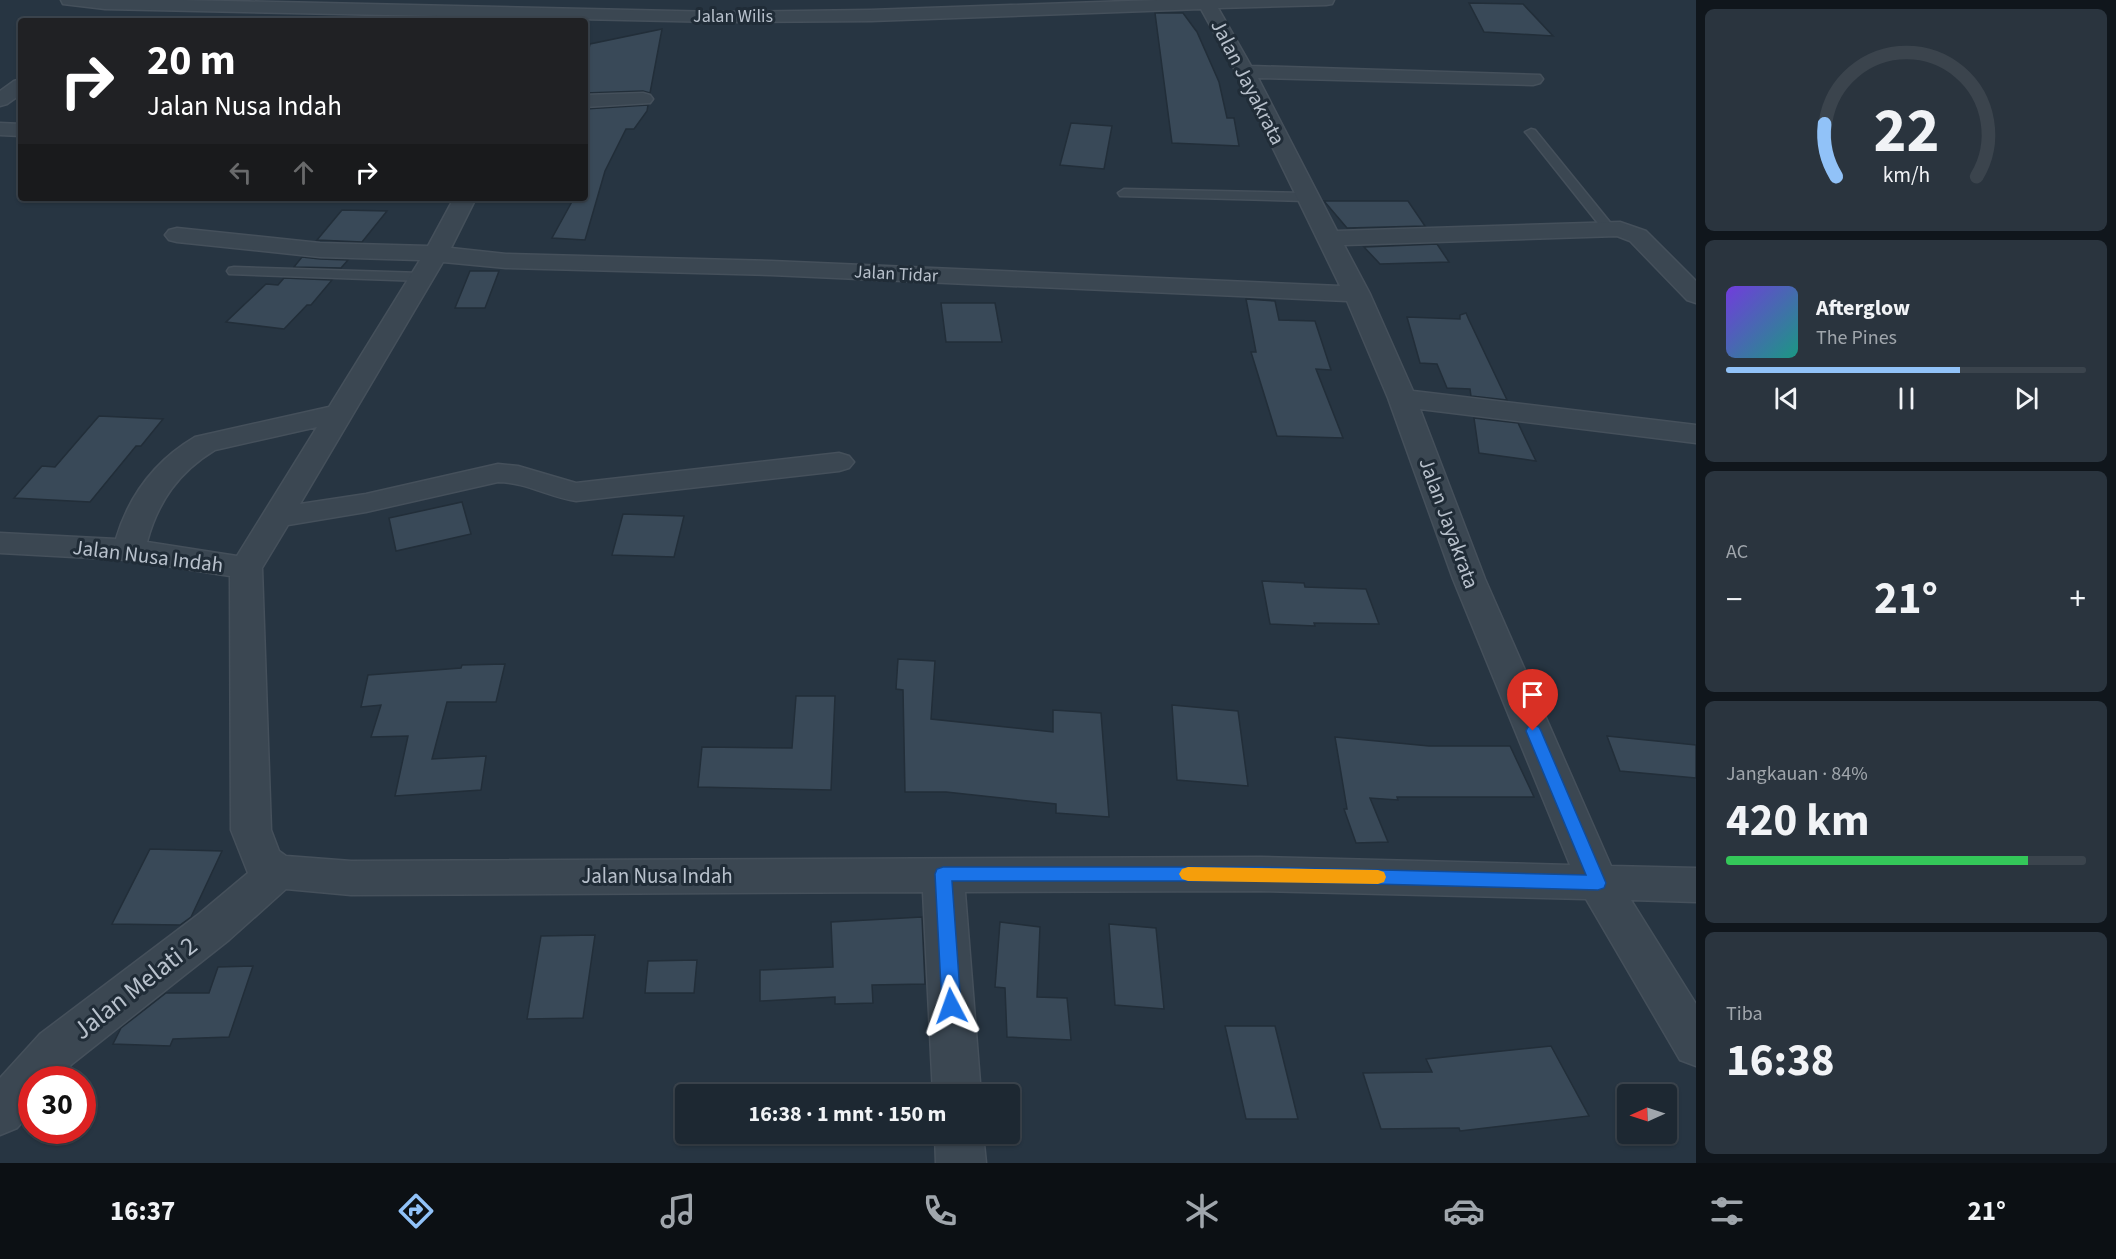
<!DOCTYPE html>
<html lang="id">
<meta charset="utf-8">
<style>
body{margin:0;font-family:"Source Sans 3",sans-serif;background:#2a343e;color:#f1f3f6;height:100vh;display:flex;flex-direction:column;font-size:22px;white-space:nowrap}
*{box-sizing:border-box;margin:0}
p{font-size:20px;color:#a0a6ac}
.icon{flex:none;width:33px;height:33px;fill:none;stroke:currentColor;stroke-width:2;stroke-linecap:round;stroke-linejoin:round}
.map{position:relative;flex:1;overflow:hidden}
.panel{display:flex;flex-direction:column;gap:9px;padding:9px;background:#10161c;width:420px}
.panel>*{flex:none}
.hud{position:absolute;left:18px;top:18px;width:570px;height:183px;border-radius:6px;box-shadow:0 2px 4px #0004,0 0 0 2px #3b444d;background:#202124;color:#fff;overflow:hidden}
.needle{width:39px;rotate:267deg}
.controls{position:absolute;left:1617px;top:1084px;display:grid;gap:12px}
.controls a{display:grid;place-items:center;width:60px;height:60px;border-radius:6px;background:#1d2832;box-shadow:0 2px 4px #0004,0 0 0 2px #3b444d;font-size:30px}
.speed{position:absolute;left:18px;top:1066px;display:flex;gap:12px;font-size:30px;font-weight:700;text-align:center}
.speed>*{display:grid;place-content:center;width:78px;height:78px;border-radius:50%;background:#1d2832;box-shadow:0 2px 4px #0004,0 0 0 2px #3b444d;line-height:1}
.speed .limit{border:9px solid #d22;background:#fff;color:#111}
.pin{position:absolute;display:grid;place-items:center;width:51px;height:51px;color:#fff;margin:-62px -26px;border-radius:50% 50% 50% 0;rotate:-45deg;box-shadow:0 0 6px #0007}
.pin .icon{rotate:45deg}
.me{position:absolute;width:66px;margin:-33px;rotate:356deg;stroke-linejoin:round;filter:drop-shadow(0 0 4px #0008)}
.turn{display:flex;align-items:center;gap:21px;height:126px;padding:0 30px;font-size:27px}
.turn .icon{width:78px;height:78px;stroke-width:2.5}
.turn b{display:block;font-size:42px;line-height:51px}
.lanes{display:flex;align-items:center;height:57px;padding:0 30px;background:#0003;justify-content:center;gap:30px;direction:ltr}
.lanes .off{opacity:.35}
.big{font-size:45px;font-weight:700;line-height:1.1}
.panel .tile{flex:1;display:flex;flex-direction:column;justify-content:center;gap:9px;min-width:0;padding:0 21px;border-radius:9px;background:#2a343e}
.panel .dial{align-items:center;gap:0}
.dial svg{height:156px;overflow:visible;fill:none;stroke:#3b444d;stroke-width:7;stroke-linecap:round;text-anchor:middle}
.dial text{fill:#f1f3f6;stroke:none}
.song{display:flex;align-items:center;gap:18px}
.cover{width:72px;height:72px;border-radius:9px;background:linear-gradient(135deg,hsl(260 70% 55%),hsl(170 70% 35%))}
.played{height:6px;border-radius:3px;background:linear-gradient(90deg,#91c2f8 65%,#3b444d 65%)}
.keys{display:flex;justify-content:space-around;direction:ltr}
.heat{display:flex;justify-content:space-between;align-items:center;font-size:33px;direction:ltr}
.charge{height:9px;border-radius:4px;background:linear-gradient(90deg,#34c759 84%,#3b444d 0)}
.trip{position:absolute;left:675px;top:1084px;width:345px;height:60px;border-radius:6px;background:#1d2832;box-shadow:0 2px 4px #0004,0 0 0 2px #3b444d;font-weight:700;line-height:60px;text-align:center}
.tab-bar{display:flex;height:96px;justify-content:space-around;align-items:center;background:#0c1014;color:#a0a6ac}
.tab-bar .icon{width:42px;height:42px}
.tab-bar .current{color:#91c2f8}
.tab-bar b{font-size:27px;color:#f1f3f6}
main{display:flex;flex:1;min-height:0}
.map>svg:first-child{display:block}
</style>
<main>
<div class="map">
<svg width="1696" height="1163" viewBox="0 0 1696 1163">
<rect width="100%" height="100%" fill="#273542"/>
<!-- building -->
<path fill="#394958" stroke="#222e39" stroke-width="1.5" d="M1469,3l54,1 30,32 -69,-4z
M1155,13h28l14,19 22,50 8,36h7l5,28 -67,-3z
M662,29l-12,64 -7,-2 -58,2v-29l5,-20z
M648,105l-1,6 -13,18h-8l-21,42 -20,69 -33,-2 22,-40h11v-89z
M1071,123l41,3 -8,43 -44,-4z
M1324,201h84l17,25 -78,2z
M342,210l45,1 -25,31 -45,-2z
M1437,244l12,18 -69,2 -16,-17z
M302,257l18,2 28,1 -7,8 -47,-1z
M470,271h29l-14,37h-30z
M284,278l48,2 -21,25h-4l-23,24 -58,-7 40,-38 12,1z
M1246,299l29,2 4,19 36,1 16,49 -15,-1 27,69 -66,-2 -26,-84h5z
M941,303h54l7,39h-56z
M1466,313l3,7 38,80 -36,-4 -1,-7 -23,-1 -10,-24 -17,-1 -13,-46 53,2v-4z
M99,416l64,3 -22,27h-5l-46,56 -76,-4 28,-32 13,1z
M1474,418l44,5 18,38 -57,-8z
M462,502l9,32 -75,17 -7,-33z
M623,514l61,2 -10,41 -62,-2z
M1262,581l42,2 1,4 61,2 13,35 -65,-1 1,3 -45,-2z
M898,659l37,2 -4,58 122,13v-22l48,3 8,104 -53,-4v-9l-110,-12h-41l-2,-102 -7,-1z
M505,664l-9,38h-49l-15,57 54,-3 -5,34 -86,6 13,-60 -37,1 10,-32 -20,2 7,-32 93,-7 1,-3z
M796,696h39l-4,94 -133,-3 4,-40 90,1z
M1172,705l66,6 10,75 -71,-6z
M1607,736l89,9v33l-76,-7z
M1335,737l94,9h81l24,51h-137l1,3 -28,-2 18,44 -32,1 -12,-34h3z
M150,849l72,2 -31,66 -11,8 -68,-1z
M922,917l3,67 -53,1 1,18 -38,1v-7l-75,4v-31l73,-3 -2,-45z
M1000,922l40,5 -3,70 30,1 4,42 -64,-3 -2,-49 -10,-1z
M1109,924l47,4 8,81 -49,-4z
M595,935l-12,83 -56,1 14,-83z
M697,960l-3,33h-49l3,-32z
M253,966l-24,71 -56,2 -3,7 -57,-2 8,-16 45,-35h43l9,-26z
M1225,1026h50l23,93h-52z
M1551,1046l38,70 -129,15 -1,-3 -78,1 -18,-56 69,-1 -6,-13z"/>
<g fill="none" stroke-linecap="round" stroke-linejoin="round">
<!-- service casing -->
<g stroke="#45505b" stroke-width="3">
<path id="service" d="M1531,129l4,1 78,96 2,3 -2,3h-8l-78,-98 -2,-2z
M1124,189l182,4 6,4 -6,4 -186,-5 -2,-3z
M234,267l188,6 7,4 -7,4 -193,-7 -2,-3 2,-3z"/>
</g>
<!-- minor casing -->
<g stroke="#45505b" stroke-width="3">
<path id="minor" d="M61,0h121l537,12 152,-2 286,-10h177l-2,4 -6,1 -108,3 33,58 289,9 3,4 -3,4 -7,2 -275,-7 79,153 283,-9 26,9 50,50v22l-9,-3 -57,-59 -13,-5 -273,9 26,49 43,97 283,34v18l-276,-34 65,170 126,287 85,2v34l-65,-2 65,104v62l-16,-6 -94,-161 -325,-8 -296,1 16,203h-48l-10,-203 -572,3 -65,-6 -57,51 -157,124 -14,16h-26v31l-15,17 -17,7v-57l40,-44 159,-120 49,-41 -17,-43 -1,-254 -101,-16 -129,-7v-20l116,6c13,-44 40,-79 79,-102l134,-30 91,-147 -100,-3 -143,-15 -8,-2 -4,-5 4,-5 8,-2 143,15 108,3 26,-48h22l-25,50 55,6 265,7 569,25 -104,-214 -35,-63 -330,12 -152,1 -614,-13 -42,-5zM443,262l63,6 265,7 576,26 41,97 65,181 117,286 -309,-8 -910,4 -65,-5 -7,-5 -8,-21 -9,-262 26,-43 78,-13 132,-30c27,0 51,15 78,19l263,-30 10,-3 5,-6 -5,-6 -10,-3 -263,30 -58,-17 -20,-2 -132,30 -66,10zM317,427l-80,129 -90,-14c11,-41 32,-70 68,-92z
M21,79v15l-14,10 -7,2v-15l14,-10z
M643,93l7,2 3,4 -3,4 -65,4v-12z
M0,123l21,1v12l-21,-1z
M935,1134h48l3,29h-50z"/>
</g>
<!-- service -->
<use href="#service" fill="#3b4752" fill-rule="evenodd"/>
<!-- minor -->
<use href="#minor" fill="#3b4752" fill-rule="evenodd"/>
</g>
<!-- route -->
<path fill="#1a73e8" stroke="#114b97" stroke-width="1.5" d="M1533,725l6,2 2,4 65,152 -2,5 -6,2 -337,-9h-309l9,125 -3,6 -7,3 -6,-3 -3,-6 -7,-132 2,-5 6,-2h318l325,8 -60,-144 2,-4z"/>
<!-- slow -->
<path fill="#f59e0b" d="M1188,867l190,3 6,2 2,5 -2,5 -6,2 -190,-3 -6,-2 -3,-5 3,-5z"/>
<g text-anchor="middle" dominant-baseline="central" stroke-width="6" stroke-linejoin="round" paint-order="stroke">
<!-- far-street labels -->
<g font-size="18" fill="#b8c1cc" stroke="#202c37">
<text x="733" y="16">Jalan Wilis</text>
<text transform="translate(896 274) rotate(3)">Jalan Tidar</text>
</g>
<!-- street labels -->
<g font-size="21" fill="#b8c1cc" stroke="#202c37">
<text transform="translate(1248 82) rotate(63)">Jalan Jayakrata</text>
<text transform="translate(1449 523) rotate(70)">Jalan Jayakrata</text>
<text transform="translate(148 556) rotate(7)">Jalan Nusa Indah</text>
<text x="657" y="876">Jalan Nusa Indah</text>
</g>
<!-- near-street labels -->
<g font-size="26" fill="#b8c1cc" stroke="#202c37">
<text transform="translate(135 988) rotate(-38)">Jalan Melati 2</text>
</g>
</g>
</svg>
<div class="controls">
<a><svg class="needle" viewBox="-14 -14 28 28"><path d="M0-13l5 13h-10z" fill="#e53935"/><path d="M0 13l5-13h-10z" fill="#a0a6ac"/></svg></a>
</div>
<div class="speed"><div class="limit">30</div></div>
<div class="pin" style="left:1533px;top:731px;background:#d93025"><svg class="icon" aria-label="arrive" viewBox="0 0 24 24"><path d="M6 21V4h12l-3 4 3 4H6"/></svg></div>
<svg class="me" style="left:951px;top:1006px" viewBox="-20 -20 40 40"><path d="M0-17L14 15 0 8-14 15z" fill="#1a73e8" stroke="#fff" stroke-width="4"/></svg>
<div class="trip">16:38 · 1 mnt · 150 m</div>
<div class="hud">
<div class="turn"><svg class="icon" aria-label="right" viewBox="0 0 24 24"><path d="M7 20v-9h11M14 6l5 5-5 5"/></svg><div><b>20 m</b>Jalan Nusa Indah</div></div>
<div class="lanes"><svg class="icon off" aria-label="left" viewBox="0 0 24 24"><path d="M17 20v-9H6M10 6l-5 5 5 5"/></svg><svg class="icon off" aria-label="ahead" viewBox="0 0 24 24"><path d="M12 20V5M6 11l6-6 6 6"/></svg><svg class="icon" aria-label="right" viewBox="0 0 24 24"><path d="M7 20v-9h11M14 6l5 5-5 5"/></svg></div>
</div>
</div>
<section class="panel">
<div class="tile dial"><svg viewBox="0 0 100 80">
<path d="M14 69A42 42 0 1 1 86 69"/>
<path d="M14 69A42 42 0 0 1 8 42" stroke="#91c2f8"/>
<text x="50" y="56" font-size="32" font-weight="700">22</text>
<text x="50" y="72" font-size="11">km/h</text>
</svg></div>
<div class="tile">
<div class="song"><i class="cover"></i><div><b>Afterglow</b><p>The Pines</p></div></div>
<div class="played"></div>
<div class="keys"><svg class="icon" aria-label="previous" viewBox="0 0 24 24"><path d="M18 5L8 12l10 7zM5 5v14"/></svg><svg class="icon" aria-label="pause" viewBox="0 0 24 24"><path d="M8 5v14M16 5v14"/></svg><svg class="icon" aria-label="next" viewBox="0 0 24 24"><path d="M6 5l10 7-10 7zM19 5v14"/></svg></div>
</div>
<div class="tile"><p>AC</p>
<div class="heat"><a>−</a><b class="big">21°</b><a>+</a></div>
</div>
<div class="tile"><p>Jangkauan · 84%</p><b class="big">420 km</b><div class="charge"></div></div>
<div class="tile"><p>Tiba</p><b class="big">16:38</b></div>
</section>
</main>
<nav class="tab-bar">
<b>16:37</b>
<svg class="icon current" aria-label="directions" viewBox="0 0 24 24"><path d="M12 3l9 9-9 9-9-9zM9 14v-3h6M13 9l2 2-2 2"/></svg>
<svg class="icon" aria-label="music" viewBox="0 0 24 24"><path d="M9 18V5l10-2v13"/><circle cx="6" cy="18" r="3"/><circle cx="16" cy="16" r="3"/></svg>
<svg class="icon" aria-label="phone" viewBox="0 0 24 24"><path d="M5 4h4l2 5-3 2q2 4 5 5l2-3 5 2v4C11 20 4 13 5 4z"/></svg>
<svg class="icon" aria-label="climate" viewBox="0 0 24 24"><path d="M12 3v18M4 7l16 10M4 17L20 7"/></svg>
<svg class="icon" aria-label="car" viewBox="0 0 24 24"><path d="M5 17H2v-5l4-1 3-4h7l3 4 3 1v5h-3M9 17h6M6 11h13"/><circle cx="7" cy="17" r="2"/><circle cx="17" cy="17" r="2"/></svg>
<svg class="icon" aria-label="filters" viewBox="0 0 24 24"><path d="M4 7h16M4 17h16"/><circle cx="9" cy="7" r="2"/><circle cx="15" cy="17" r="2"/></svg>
<b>21°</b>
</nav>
